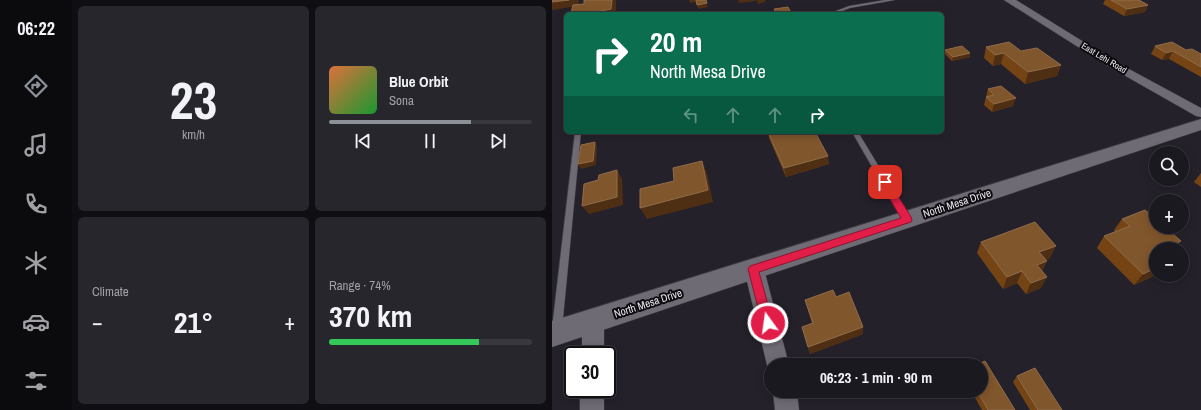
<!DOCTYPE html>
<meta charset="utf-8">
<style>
body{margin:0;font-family:"Archivo Narrow",sans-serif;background:#28262d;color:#f1f3f6;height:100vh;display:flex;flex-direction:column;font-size:15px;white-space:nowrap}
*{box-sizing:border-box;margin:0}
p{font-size:13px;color:#a0a0a5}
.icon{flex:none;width:22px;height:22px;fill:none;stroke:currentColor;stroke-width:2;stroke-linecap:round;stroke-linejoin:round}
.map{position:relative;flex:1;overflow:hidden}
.side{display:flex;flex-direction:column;gap:6px;padding:6px;background:#0f0e12;width:480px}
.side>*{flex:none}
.banner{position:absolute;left:12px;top:12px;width:380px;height:122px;border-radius:6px;box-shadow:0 2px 10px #0003,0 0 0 1px #39383e;background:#0b6e4f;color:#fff;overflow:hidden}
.tools{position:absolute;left:597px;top:146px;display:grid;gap:8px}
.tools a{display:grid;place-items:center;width:40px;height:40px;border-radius:50%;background:#1b1920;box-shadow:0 2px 10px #0003,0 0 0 1px #39383e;font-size:20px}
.speed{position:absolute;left:12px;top:346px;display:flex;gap:8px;font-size:20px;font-weight:700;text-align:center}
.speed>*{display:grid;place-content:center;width:52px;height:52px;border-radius:50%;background:#1b1920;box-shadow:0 2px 10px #0003,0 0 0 1px #39383e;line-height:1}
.speed .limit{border:2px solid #111;border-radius:6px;background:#fff;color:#111}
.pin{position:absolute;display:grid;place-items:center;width:34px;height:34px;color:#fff;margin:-17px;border-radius:8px;box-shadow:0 2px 6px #0006}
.me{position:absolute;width:44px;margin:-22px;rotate:346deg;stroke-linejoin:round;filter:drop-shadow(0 0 3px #0008)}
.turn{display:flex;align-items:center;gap:14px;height:84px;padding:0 20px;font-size:18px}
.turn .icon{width:52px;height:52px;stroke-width:2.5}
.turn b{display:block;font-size:28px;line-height:34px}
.lanes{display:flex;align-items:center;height:38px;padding:0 20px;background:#0003;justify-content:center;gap:20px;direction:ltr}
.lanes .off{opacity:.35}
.big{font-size:30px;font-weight:800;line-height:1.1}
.side .widget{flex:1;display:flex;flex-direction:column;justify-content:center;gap:6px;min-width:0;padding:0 14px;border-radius:6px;background:#28262d}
.side .dial{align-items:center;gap:0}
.dial b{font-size:52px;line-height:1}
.song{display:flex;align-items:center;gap:12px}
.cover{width:48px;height:48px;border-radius:6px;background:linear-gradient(135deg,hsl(20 70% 55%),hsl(130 70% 35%))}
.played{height:4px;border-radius:2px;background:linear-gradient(90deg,#8c9099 70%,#39383e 70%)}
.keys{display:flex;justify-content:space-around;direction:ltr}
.heat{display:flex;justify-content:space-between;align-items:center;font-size:22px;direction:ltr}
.charge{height:6px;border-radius:3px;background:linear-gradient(90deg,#34c759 74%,#39383e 0)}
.side .tiles{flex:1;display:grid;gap:6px;grid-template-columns:repeat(2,1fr)}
.trip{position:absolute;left:212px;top:358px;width:224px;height:40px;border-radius:20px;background:#1b1920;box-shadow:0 2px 10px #0003,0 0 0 1px #39383e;font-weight:800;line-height:40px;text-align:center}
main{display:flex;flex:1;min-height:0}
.menu{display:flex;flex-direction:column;width:72px;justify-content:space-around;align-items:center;background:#0b0a0d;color:#a0a0a5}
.menu .icon{width:28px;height:28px}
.menu .on{color:#8c9099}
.menu b{font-size:18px;color:#f1f3f6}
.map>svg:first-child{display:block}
</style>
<main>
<nav class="menu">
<b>06:22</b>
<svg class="icon on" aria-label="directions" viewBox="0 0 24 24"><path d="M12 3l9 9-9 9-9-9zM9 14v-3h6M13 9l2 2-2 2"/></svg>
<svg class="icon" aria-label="music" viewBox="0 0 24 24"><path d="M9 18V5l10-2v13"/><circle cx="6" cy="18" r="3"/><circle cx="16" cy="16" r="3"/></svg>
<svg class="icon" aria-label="phone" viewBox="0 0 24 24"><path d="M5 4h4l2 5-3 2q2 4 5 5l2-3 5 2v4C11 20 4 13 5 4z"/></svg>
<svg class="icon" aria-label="climate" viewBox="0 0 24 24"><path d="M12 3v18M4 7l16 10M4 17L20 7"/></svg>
<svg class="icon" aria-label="car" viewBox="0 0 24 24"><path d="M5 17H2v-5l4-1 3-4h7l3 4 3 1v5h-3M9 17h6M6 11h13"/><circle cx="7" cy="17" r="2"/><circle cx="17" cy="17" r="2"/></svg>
<svg class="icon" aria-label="filters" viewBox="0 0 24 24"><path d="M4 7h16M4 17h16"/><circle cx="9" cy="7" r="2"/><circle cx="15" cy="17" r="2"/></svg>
</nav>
<section class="side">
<div class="tiles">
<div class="widget dial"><b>23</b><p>km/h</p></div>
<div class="widget">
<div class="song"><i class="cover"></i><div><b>Blue Orbit</b><p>Sona</p></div></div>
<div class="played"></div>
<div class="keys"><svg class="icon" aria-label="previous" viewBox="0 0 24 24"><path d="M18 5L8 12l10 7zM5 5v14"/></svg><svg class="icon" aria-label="pause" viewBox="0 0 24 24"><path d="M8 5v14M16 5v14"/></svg><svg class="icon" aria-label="next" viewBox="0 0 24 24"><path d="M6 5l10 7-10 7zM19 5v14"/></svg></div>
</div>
<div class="widget"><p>Climate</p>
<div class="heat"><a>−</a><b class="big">21°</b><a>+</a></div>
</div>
<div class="widget"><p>Range · 74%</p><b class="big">370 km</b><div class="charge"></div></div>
</div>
</section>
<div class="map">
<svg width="649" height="410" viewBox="0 0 649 410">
<rect width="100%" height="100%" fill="#24212a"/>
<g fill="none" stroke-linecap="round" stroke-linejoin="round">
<!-- service casing -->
<g stroke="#3e3b42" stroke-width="1">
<path id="service" d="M333,0h10l-45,8 -16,6h-6l21,-8z
M23,132h6l-19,197 -1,3 -4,2 -4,-2 -1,-4z
M300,132h6l52,86 1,2 -1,2h-6z"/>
</g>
<!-- minor casing -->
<g stroke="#3e3b42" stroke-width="1">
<path id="minor" d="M452,0h12l100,62 85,46v9l-5,-1 -88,-50z
M202,261l7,2 3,6 25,96h-18v8l-4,-8 -23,-96 3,-6z
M41,311l8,3 3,7v34h-22v-34l3,-7z
M28,389h24v21h-24z
M221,391h24l2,19h-24z"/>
</g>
<!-- tertiary casing -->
<g stroke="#3e3b42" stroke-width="1">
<path id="tertiary" d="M649,119v11l-649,217v-26z"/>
</g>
<!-- service -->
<use href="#service" fill="#6f6b75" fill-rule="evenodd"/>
<!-- minor -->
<use href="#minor" fill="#6f6b75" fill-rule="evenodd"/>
<!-- tertiary -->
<use href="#tertiary" fill="#6f6b75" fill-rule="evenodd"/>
</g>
<!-- wall -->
<path fill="#744415" d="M553,0h34l9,5 -3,7 -21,4 -21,-12z
M603,46l31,4 15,4v23l-32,-18 -7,1 -11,-6z
M434,47l35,4 40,14 -4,11 -32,8 -24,-20 -8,2 -9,-8z
M393,50l25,7 -18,4 -7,-7z
M436,89l25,17 -21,6 -8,-7z
M216,132h47l14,32 -43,13 -17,-39z
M649,173v14l-7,-5z
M570,219l34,30v26l-22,10 -37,-37 7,-12 12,-4 -2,-2z
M429,242l69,16 -5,2 2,1 -5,10 -1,17 -15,6 -9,-11 -14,6 -26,-36z
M284,297l27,30v7l-53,20 -8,-27 10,-4 -7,-23z
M465,376l45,34h-32l-17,-28z
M419,391h10l34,19h-33z"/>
<!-- shaded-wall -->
<path fill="#4f2f14" d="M17,0h10l-1,6 -26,4v-8z
M60,0h4v14h-29z
M137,0h7v2l-6,1z
M154,0l2,7 -10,2 -1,-4z
M186,0h18v1l-17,2z
M205,0h8v2l-7,2z
M596,5l-3,7 -21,4 3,-7z
M30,12l1,2h-11l-1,-1z
M621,51l-4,8 -7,1 4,-7z
M418,53v4l-18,4 1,-4z
M452,53l-3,11 -8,2 2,-11z
M509,65l-4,11 -32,8 3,-12z
M464,98l-3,8 -21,6 2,-8z
M43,142l2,4 -1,19 -15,4 -3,-5z
M276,156l1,8 -43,13 -2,-9z
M150,161l5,12 6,29 -66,17 -7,-11z
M65,170l5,9 1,26 -34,9 -7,-8z
M629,241l-7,8h-12z
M504,246l-6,12 -16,6 5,-12z
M495,261l-6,11 -4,-7z
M604,268v7l-22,10 9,-11z
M470,271l-5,12 -14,6 4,-12z
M495,277l-6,11 -15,6 5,-11z
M311,327v7l-53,20 -2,-7z"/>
<!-- building -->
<path fill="#80562c" stroke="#916c4b" d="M0,0h17l-17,2z
M32,0h28l-1,9 -24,5h-6l1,-2 -11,1 2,-8 11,-1z
M144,0h10l1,3 -10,2z
M559,0h28l9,5 -21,4z
M236,7l3,6 -8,1h-6l-3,-5z
M457,42l12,9 16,-3 24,17 -33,7 -24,-19 -9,2 -9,-8z
M620,42l14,8 6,-1 9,5v13l-28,-16 -7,2 -11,-7z
M410,46l8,7 -17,4 -8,-7z
M449,86l15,12 -22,6 -8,-7 8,-2 -6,-6z
M216,132h47l13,24 -44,12z
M43,142l-2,19 -15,3 3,-19z
M150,161l6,29 -68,18v-19l34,-8 -1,-13z
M65,170v27l-35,9 2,-22 14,-4 1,-5z
M593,210l11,9v8h9l16,14 -19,8h-6v19l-13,6 -39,-38 26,-10 -8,-7z
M483,222l21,24 -17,6 8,9 -10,4 10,12 -16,6 -9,-12 -15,6 -26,-35z
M281,290l3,7 13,-5 14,35 -55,20 -6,-20 11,-4 -8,-23z
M433,361l30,49h-27l-11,-19h4v-26h-5z
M483,368l27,42h-24l-21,-34z"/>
<!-- route -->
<path fill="#e11d48" stroke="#92132f" d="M333,179l3,1 23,37 1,3 -1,2 -152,50 14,51 -1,4 -4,1 -5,-1 -15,-58 2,-3 151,-48 -21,-36z"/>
<g text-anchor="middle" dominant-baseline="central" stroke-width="4" stroke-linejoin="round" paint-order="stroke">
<!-- far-street labels -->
<g font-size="9" fill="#e9e7ed" stroke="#0d0b0f">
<text transform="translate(552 58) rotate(31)">East Lehi Road</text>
</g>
<!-- street labels -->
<g font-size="11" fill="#e9e7ed" stroke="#0d0b0f">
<text transform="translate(405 203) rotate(-18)">North Mesa Drive</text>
<text transform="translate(96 303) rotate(-18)">North Mesa Drive</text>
</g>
</g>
</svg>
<div class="tools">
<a><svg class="icon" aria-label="search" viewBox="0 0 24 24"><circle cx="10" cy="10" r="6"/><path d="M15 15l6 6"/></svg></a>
<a>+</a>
<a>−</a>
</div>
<div class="speed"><div class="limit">30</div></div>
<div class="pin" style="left:333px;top:182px;background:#d93025"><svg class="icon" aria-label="arrive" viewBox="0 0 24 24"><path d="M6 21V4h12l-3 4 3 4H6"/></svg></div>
<svg class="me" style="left:216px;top:323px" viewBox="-20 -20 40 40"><circle r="17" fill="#e11d48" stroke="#fff" stroke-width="3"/><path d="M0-11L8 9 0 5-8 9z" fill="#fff"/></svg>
<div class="trip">06:23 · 1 min · 90 m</div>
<div class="banner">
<div class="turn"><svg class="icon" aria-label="right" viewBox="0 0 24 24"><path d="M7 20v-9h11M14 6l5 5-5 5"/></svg><div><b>20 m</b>North Mesa Drive</div></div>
<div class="lanes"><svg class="icon off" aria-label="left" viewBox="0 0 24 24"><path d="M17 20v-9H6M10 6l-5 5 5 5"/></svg><svg class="icon off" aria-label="ahead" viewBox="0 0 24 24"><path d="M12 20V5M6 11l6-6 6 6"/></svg><svg class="icon off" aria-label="ahead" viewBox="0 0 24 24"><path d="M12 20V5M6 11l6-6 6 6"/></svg><svg class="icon" aria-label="right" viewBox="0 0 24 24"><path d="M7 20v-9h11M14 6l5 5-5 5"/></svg></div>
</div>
</div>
</main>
